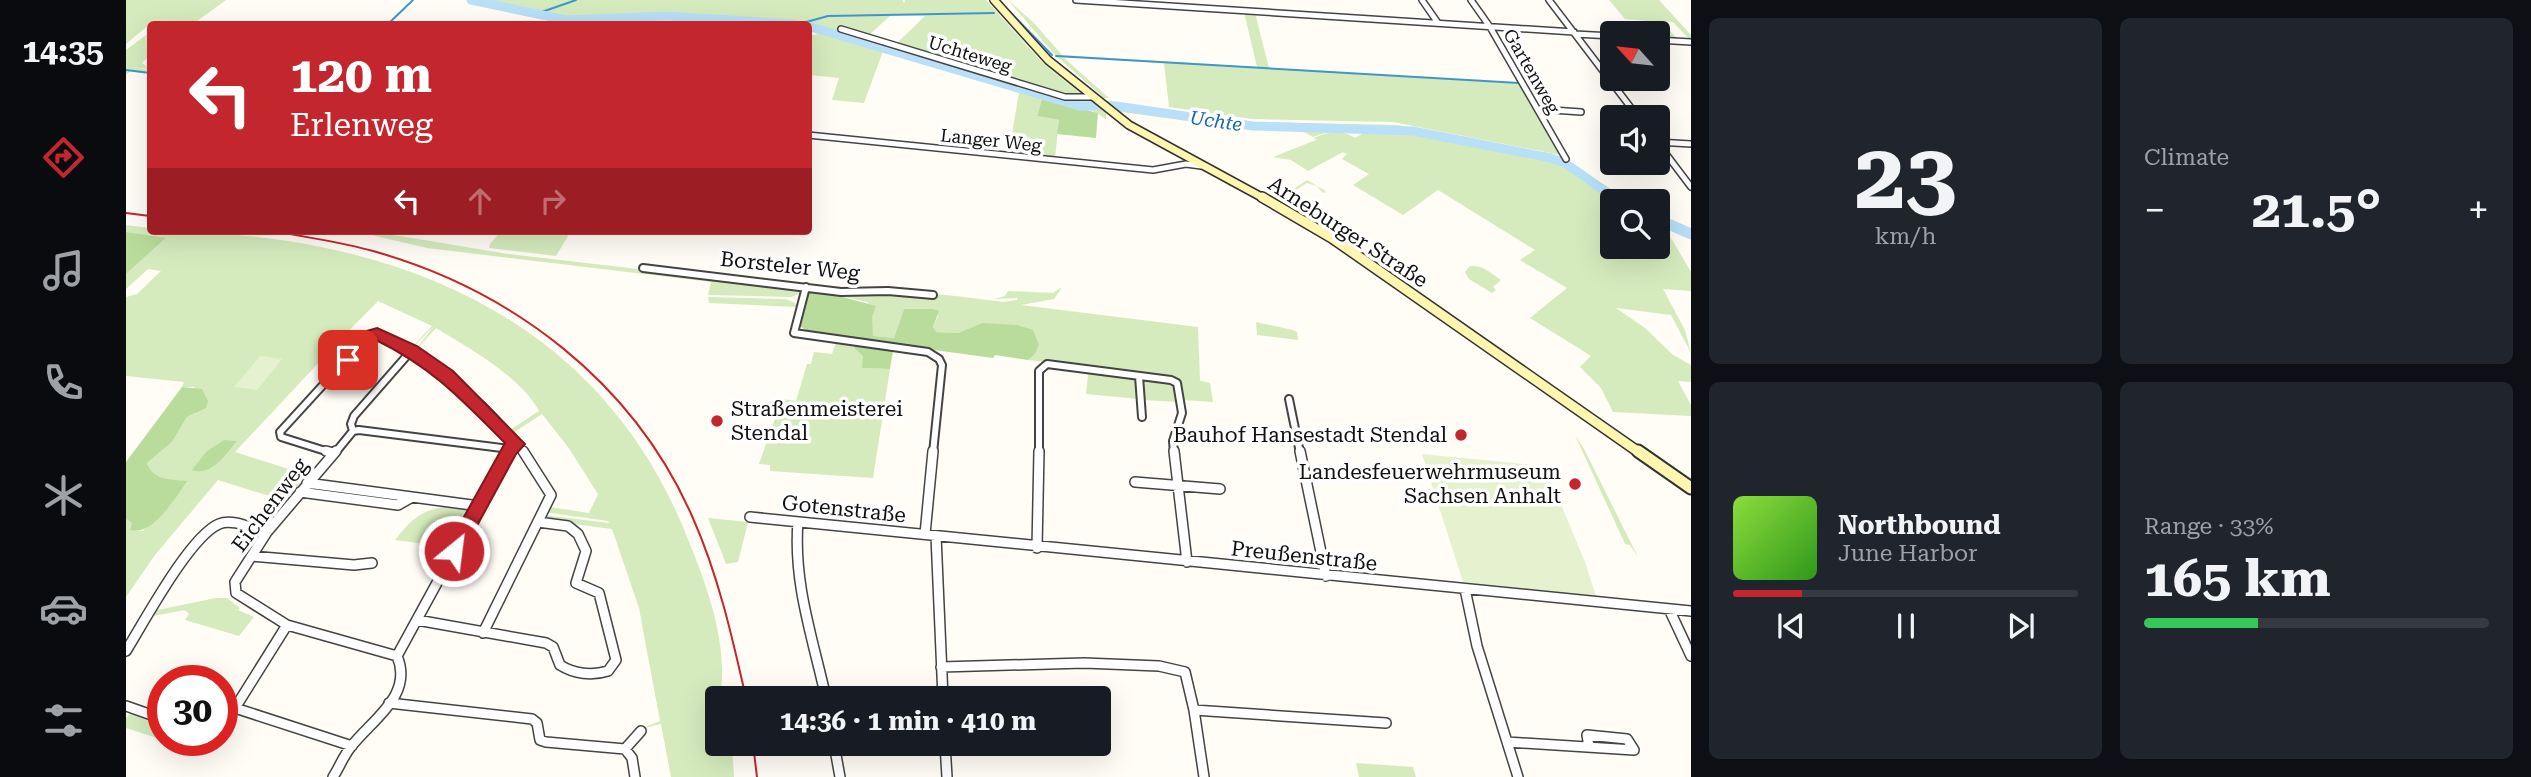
<!DOCTYPE html>
<meta charset="utf-8">
<style>
body{margin:0;font-family:"Roboto Serif",serif;background:#20242c;color:#f1f3f6;height:100vh;display:flex;flex-direction:column;font-size:26px;white-space:nowrap}
*{box-sizing:border-box;margin:0}
p{font-size:23px;color:#9ea1a6}
.icon{flex:none;width:38px;height:38px;fill:none;stroke:currentColor;stroke-width:2;stroke-linecap:round;stroke-linejoin:round}
.map{position:relative;flex:1;overflow:hidden}
.details{display:flex;flex-direction:column;gap:18px;padding:18px;background:#0d0f14;width:840px}
.details>*{flex:none}
.guide{position:absolute;left:21px;top:21px;width:665px;height:214px;border-radius:7px;box-shadow:0 7px 28px #0002;background:#c4262e;color:#fff;overflow:hidden}
.needle{width:46px;rotate:297deg}
.buttons{position:absolute;left:1474px;top:21px;display:grid;gap:14px}
.buttons a{display:grid;place-items:center;width:70px;height:70px;border-radius:7px;background:#171b24;box-shadow:0 7px 28px #0002;font-size:35px}
.speed{position:absolute;left:21px;top:665px;display:flex;gap:14px;font-size:35px;font-weight:700;text-align:center}
.speed>*{display:grid;place-content:center;width:91px;height:91px;border-radius:50%;background:#171b24;box-shadow:0 7px 28px #0002;line-height:1}
.speed .limit{border:10px solid #d22;background:#fff;color:#111}
.pin{position:absolute;display:grid;place-items:center;width:60px;height:60px;color:#fff;margin:-30px;border-radius:14px;box-shadow:0 4px 10px #0006}
.me{position:absolute;width:77px;margin:-38px;rotate:29deg;stroke-linejoin:round;filter:drop-shadow(0 0 5px #0008)}
.turn{display:flex;align-items:center;gap:24px;height:147px;padding:0 28px;font-size:32px}
.turn .icon{width:91px;height:91px;stroke-width:2.5}
.turn b{display:block;font-size:49px;line-height:60px}
.lanes{display:flex;align-items:center;height:66px;padding:0 28px;background:#0003;justify-content:center;gap:35px;direction:ltr}
.lanes .off{opacity:.35}
.big{font-size:52px;font-weight:700;line-height:1.1}
.details .tile{flex:1;display:flex;flex-direction:column;justify-content:center;gap:10px;min-width:0;padding:0 24px;border-radius:10px;background:#20242c}
.details .dial{align-items:center;gap:0}
.dial b{font-size:91px;line-height:1}
.song{display:flex;align-items:center;gap:21px}
.cover{width:84px;height:84px;border-radius:10px;background:linear-gradient(135deg,hsl(90 70% 55%),hsl(110 70% 35%))}
.played{height:7px;border-radius:4px;background:linear-gradient(90deg,#c4262e 20%,#363941 20%)}
.keys{display:flex;justify-content:space-around;direction:ltr}
.heat{display:flex;justify-content:space-between;align-items:center;font-size:38px;direction:ltr}
.charge{height:10px;border-radius:5px;background:linear-gradient(90deg,#34c759 33%,#363941 0)}
.details .tiles{flex:1;display:grid;gap:18px;grid-template-columns:repeat(2,1fr)}
.trip{position:absolute;left:579px;top:686px;width:406px;height:70px;border-radius:7px;background:#171b24;box-shadow:0 7px 28px #0002;font-weight:700;line-height:70px;text-align:center}
main{display:flex;flex:1;min-height:0}
.dock{display:flex;flex-direction:column;width:126px;justify-content:space-around;align-items:center;background:#090b0e;color:#9ea1a6}
.dock .icon{width:49px;height:49px}
.dock .active{color:#c4262e}
.dock b{font-size:32px;color:#f1f3f6}
.map>svg:first-child{display:block}
</style>
<main>
<nav class="dock">
<b>14:35</b>
<svg class="icon active" aria-label="directions" viewBox="0 0 24 24"><path d="M12 3l9 9-9 9-9-9zM9 14v-3h6M13 9l2 2-2 2"/></svg>
<svg class="icon" aria-label="music" viewBox="0 0 24 24"><path d="M9 18V5l10-2v13"/><circle cx="6" cy="18" r="3"/><circle cx="16" cy="16" r="3"/></svg>
<svg class="icon" aria-label="phone" viewBox="0 0 24 24"><path d="M5 4h4l2 5-3 2q2 4 5 5l2-3 5 2v4C11 20 4 13 5 4z"/></svg>
<svg class="icon" aria-label="climate" viewBox="0 0 24 24"><path d="M12 3v18M4 7l16 10M4 17L20 7"/></svg>
<svg class="icon" aria-label="car" viewBox="0 0 24 24"><path d="M5 17H2v-5l4-1 3-4h7l3 4 3 1v5h-3M9 17h6M6 11h13"/><circle cx="7" cy="17" r="2"/><circle cx="17" cy="17" r="2"/></svg>
<svg class="icon" aria-label="filters" viewBox="0 0 24 24"><path d="M4 7h16M4 17h16"/><circle cx="9" cy="7" r="2"/><circle cx="15" cy="17" r="2"/></svg>
</nav>
<div class="map">
<svg width="1565" height="777" viewBox="0 0 1565 777">
<rect width="100%" height="100%" fill="#fffdf5"/>
<!-- green -->
<path fill="#d5ebbd" d="M0,0h100l-33,24h-43l-24,20z
M333,0l111,21 86,-4 55,2c-56,-9 -114,7 -170,-5l1,-3 -65,-11h425l2,3 1,-3h81l55,61 39,33 -35,-31 -53,-59 52,55 42,38 -10,1 -181,-53 30,-29 -34,-1 -23,21 -29,-8 224,69 27,3 16,13v6l-13,-8 -51,-12 -5,17 22,4 -4,38 -46,-5 10,-61 -136,-41 -19,52 -32,-3 7,-22 -30,-3v-39l9,-2 -9,-3 -1,-7h-51l-97,-6 -90,5z
M882,0l26,23 28,32 195,12 -13,-55 11,1 14,55 251,15 41,72 -168,-33 -141,-3 -83,-12 -5,-44 -101,-6 46,41h-5l-48,-42z
M1483,0h50l32,35v6l-18,-19 -11,-1 16,19 -13,-1 -17,-18 -23,-2z
M24,32v23l-8,8 8,6 -19,-2 19,3v2l-18,-2 -6,5v-25z
M975,100l152,22 145,3 148,28 21,7 62,41h-17v46h45v-33l34,15v9l-27,-12 27,46v19l-28,-2 22,41 6,23 -20,-38 -55,-7 29,20 28,27 18,10v17l-13,-1 13,24v11l-78,-4 -12,-24 -21,-21 11,-11 -61,-38 37,-30 -47,-28 15,-10 -97,-60 -35,25 -50,-30 16,-11 -27,-15 5,-5 -4,-2 -35,19 -17,-11 -18,-3 43,-17 -2,-2c15,-7 27,-8 41,0l12,-7h-36l-18,6 -13,-7 -56,-2 -123,-16 18,14 45,25 -2,-1c-28,-15 -58,-30 -81,-50z
M1181,180l17,10 2,2 -3,1 -6,-7 -10,-3 -21,13 52,34 -6,2 -27,-17 25,17 -40,-27 -13,-5z
M0,225l24,3v3c232,0 447,77 538,308 20,50 41,106 32,159h-2v46h14l2,33h-63l-10,-53 -21,5 20,-8 -21,-113 -27,-79 -68,-9 -1,-5 66,8 -1,-2 -64,-9 6,-5 39,6 9,-19 -30,-47 -26,-33 -29,19 7,8 -3,1 -5,-9 -11,-10 1,-2 8,9 29,-19c-18,-34 -70,-63 -103,-83l-17,19 5,6 -7,-2v-3l17,-22 -20,20 -13,-2h14l17,-18 -54,-25 -50,51 19,6 -3,4 -20,-5 -89,95 72,23 -22,26 -67,-21 -63,75 -29,42v-78l6,4 -1,7 12,1 45,-49c-16,-4 -35,0 -41,-19l25,-21 15,-25 9,-4 -2,-26h-12l2,-5 -58,-6v-79l11,-3 24,-23 -13,-2 -22,20v-15l39,-35 -39,-7z
M228,231h16l138,23 287,33 7,6 -11,4 -83,-2 3,-13 -284,-34z
M375,231h70l-15,25 -67,-8 1,-4z
M1344,266c14,-1 20,7 31,14l-8,7 3,3 -4,3 -23,-14 -4,-7z
M936,287l-8,12 -33,6 177,22 2,54 10,2 3,19 -30,-2 -2,-17 -6,-5 -147,-18 6,-5 -52,-32 -24,10 -23,-1 -2,-5 5,-11 -5,-7h-29l-10,29 -21,-2 -5,-34 -23,-5c36,-12 118,0 158,5l14,-2v-2l-23,1 11,-3 3,-5 45,2z
M582,297l78,2 9,4 3,4 -89,-4z
M1130,322l37,8 4,2 1,8 -41,-5z
M710,342l19,3 -1,3 10,8 -2,12 28,1 -17,109 -103,-7v-6l-11,-1 23,-65 14,2 11,-37h4l3,-12 18,2z
M946,370l61,7 4,6 1,16 -52,-5 2,-20z
M1020,379l29,6 3,17 -34,-2 -1,-17z
M1449,435l9,14 54,108 -8,-12 -5,-1z
M327,505l19,4 -5,1 -3,5 4,1 -19,31 -54,-7c19,-24 27,-30 58,-35z
M582,518l40,4 -10,40 -12,2z
M90,598h11l13,10 -2,2 16,7 -15,19 -54,-16 4,-6 -4,-4 -32,6 4,-6z
M6,711l31,11v18l-37,-12v-10z
M1230,763l57,4 3,10h-57z"/>
<!-- forest -->
<path fill="#b9dc9c" d="M916,99l56,14 -2,25 -39,-4 2,-14 -22,-4z
M0,232l40,6 -40,36z
M685,291h10l55,15 -4,11 1,19 21,2 10,-29h29l6,2 -6,16 3,5 22,1 24,-10 35,2 16,5 6,15 -5,10 -6,5 -33,-5 -2,3 -183,-25 -10,-7 5,-29z
M729,345l38,6 -3,18 -28,-1 1,-12 -9,-8z
M56,387l20,2 6,12 -2,7 -19,9 -15,25 -25,21c6,18 25,16 41,18 -13,16 -35,56 -58,49l2,-7 -6,-4v-57z
M98,440l13,1c-11,13 -26,36 -45,29l15,-19z"/>
<!-- pitch -->
<path fill="#e6f2cf" d="M134,356l22,3 -25,31 -23,-3z
M1296,454l123,12 40,96 11,34 -133,-14z"/>
<g fill="none" stroke-linecap="round" stroke-linejoin="round">
<!-- stream -->
<path stroke="#3f96cf" stroke-width="2" d="M884,12l42,43
M410,14l40,-14
M262,24l25,-24
M673,24l29,-8 166,-3
M930,56l463,27
M0,70l24,3"/>
<!-- river-far1 -->
<path stroke="#b9e0f7" stroke-width="9" d="M345,0l95,20 100,-4 128,8
M682,26l271,80h37l137,20 160,5 138,27 14,5 51,36"/>
<!-- river -->
<path stroke="#b9e0f7" stroke-width="11" d="M1487,197l6,4
M1531,219l34,15"/>
<!-- street-far2 casing -->
<g stroke="#444" stroke-width="8">
<path id="street-far2" d="M950,0l498,32
M1296,0l16,23
M1345,0l19,27 76,132
M1423,0l89,117
M715,29l224,68h26
M1449,34l37,2
M1531,40l34,2
M1412,109l43,3
M682,135l345,35 33,-6 15,2
M1531,142l34,45
M1531,142l34,2"/>
</g>
<!-- street-far1 casing -->
<g stroke="#444" stroke-width="10">
<path id="street-far1" d="M517,268l198,24 47,-1 45,4
M680,287l-12,46 134,19 11,7 3,6 -9,88
M1013,376l3,41
M1163,399l11,54
M227,431l-2,-7 3,-8 57,-65
M206,453l-51,-16 -1,-5 64,-70 33,-28c61,30 105,65 147,119
M209,453l18,-22 6,-1 151,19
M383,453l2,-5
M913,453v-82l8,-7 124,16 6,3 5,30 -9,28 1,12"/>
</g>
<!-- street casing -->
<g stroke="#444" stroke-width="12">
<path id="street" d="M200,451l7,2
M210,451l-69,81 -32,50 1,11 51,32 110,31
M1048,451l13,111
M1174,451l26,125
M1009,482l85,7
M181,483l172,23
M174,492l98,13 14,-8
M624,517l941,94
M672,522c-5,61 15,117 28,176
M799,534l8,-83
M810,536l7,162
M911,548l2,-97
M126,556l102,9 18,-2
M1339,589l12,57 41,131
M1543,609l22,47
M291,620l129,23 7,4 7,18c14,9 32,11 48,6l8,-11 -17,-67 -23,-10 10,-32 -8,-17 -10,-8 -30,-4
M357,633l68,-138 -28,-44
M0,651c18,-29 64,-115 93,-127 14,-6 34,5 48,8
M271,656l112,-205
M815,667l143,-4 75,3 26,6 9,38 192,13
M263,703l143,16 5,4 3,17 6,2 79,7 16,-18
M0,706l37,13
M109,708l52,-83
M1068,710l10,67
M96,717l13,-9 117,38
M1381,742l127,8 -7,-11 -40,-4 2,12
M708,744l6,33
M819,744l2,33
M499,749l7,9 3,19
M207,777c6,-9 10,-20 17,-29 21,-28 64,-52 47,-92"/>
</g>
<!-- secondary-far2 casing -->
<g stroke="#333" stroke-width="10">
<path id="secondary-far2" d="M868,0l54,60 81,65 136,74"/>
</g>
<!-- secondary-far1 casing -->
<g stroke="#333" stroke-width="12">
<path id="secondary-far1" d="M1136,197l70,41 308,215"/>
</g>
<!-- secondary casing -->
<g stroke="#333" stroke-width="15">
<path id="secondary" d="M1512,451l53,37"/>
</g>
<!-- street-far2 -->
<use href="#street-far2" stroke="#fff" stroke-width="5"/>
<!-- street-far1 -->
<use href="#street-far1" stroke="#fff" stroke-width="6"/>
<!-- street -->
<use href="#street" stroke="#fff" stroke-width="9"/>
<!-- secondary-far2 -->
<use href="#secondary-far2" stroke="#fff6b0" stroke-width="7"/>
<!-- secondary-far1 -->
<use href="#secondary-far1" stroke="#fff6b0" stroke-width="9"/>
<!-- secondary -->
<use href="#secondary" stroke="#fff6b0" stroke-width="11"/>
<!-- rail -->
<path stroke="#c4262e" stroke-width="2" d="M0,213l24,3
M149,231c33,7 66,11 98,20 139,39 260,131 319,265 26,58 40,120 54,182
M627,744l4,33"/>
</g>
<!-- route -->
<path fill="#c4262e" stroke="#7f191e" stroke-width="2" d="M251,328l40,18 36,25 72,73 -9,10 -56,103 -6,3 -7,-3 -2,-6 60,-108c-44,-44 -72,-75 -129,-103l-23,25h-11l-2,-5 2,-4 25,-25z"/>
<!-- markers -->
<g fill="#c4262e" stroke="#fff" stroke-width="2.5">
<circle cx="591" cy="421" r="7"/>
<circle cx="1335" cy="435" r="7"/>
<circle cx="1449" cy="484" r="7"/>
</g>
<g text-anchor="middle" dominant-baseline="central" stroke-width="7" stroke-linejoin="round" paint-order="stroke">
<!-- far-street labels -->
<g font-size="18" fill="#111" stroke="#fff">
<text transform="translate(844 54) rotate(17)">Uchteweg</text>
<text transform="translate(1406 71) rotate(60)">Gartenweg</text>
<text transform="translate(865 140) rotate(6)">Langer Weg</text>
</g>
<!-- far-water labels -->
<g font-size="19" font-style="italic" fill="#1768a6" stroke="#fff">
<text transform="translate(1090 121) rotate(8)">Uchte</text>
</g>
<!-- street labels -->
<g font-size="21" fill="#111" stroke="#fff">
<text transform="translate(1222 232) rotate(33)">Arneburger Straße</text>
<text transform="translate(664 266) rotate(6)">Borsteler Weg</text>
<text transform="translate(144 505) rotate(-53)">Eichenweg</text>
<text transform="translate(718 509) rotate(6)">Gotenstraße</text>
<text transform="translate(1178 556) rotate(6)">Preußenstraße</text>
</g>
<!-- poi labels -->
<g font-size="21" fill="#111" stroke="#fff" text-anchor="end">
<text x="605" y="409" text-anchor="start">Straßenmeisterei<tspan x="605" dy="24">Stendal</tspan></text>
<text x="1321" y="435">Bauhof Hansestadt Stendal</text>
<text x="1435" y="472">Landesfeuerwehrmuseum<tspan x="1435" dy="24">Sachsen Anhalt</tspan></text>
</g>
</g>
</svg>
<div class="buttons">
<a><svg class="needle" viewBox="-14 -14 28 28"><path d="M0-13l5 13h-10z" fill="#e53935"/><path d="M0 13l5-13h-10z" fill="#9ea1a6"/></svg></a>
<a><svg class="icon" aria-label="sound" viewBox="0 0 24 24"><path d="M4 9h4l5-4v14l-5-4H4zM17 9q2 3 0 6"/></svg></a>
<a><svg class="icon" aria-label="search" viewBox="0 0 24 24"><circle cx="10" cy="10" r="6"/><path d="M15 15l6 6"/></svg></a>
</div>
<div class="speed"><div class="limit">30</div></div>
<div class="pin" style="left:222px;top:360px;background:#d93025"><svg class="icon" aria-label="arrive" viewBox="0 0 24 24"><path d="M6 21V4h12l-3 4 3 4H6"/></svg></div>
<svg class="me" style="left:328px;top:551px" viewBox="-20 -20 40 40"><circle r="17" fill="#c4262e" stroke="#fff" stroke-width="3"/><path d="M0-11L8 9 0 5-8 9z" fill="#fff"/></svg>
<div class="trip">14:36 · 1 min · 410 m</div>
<div class="guide">
<div class="turn"><svg class="icon" aria-label="left" viewBox="0 0 24 24"><path d="M17 20v-9H6M10 6l-5 5 5 5"/></svg><div><b>120 m</b>Erlenweg</div></div>
<div class="lanes"><svg class="icon" aria-label="left" viewBox="0 0 24 24"><path d="M17 20v-9H6M10 6l-5 5 5 5"/></svg><svg class="icon off" aria-label="ahead" viewBox="0 0 24 24"><path d="M12 20V5M6 11l6-6 6 6"/></svg><svg class="icon off" aria-label="right" viewBox="0 0 24 24"><path d="M7 20v-9h11M14 6l5 5-5 5"/></svg></div>
</div>
</div>
<section class="details">
<div class="tiles">
<div class="tile dial"><b>23</b><p>km/h</p></div>
<div class="tile"><p>Climate</p>
<div class="heat"><a>−</a><b class="big">21.5°</b><a>+</a></div>
</div>
<div class="tile">
<div class="song"><i class="cover"></i><div><b>Northbound</b><p>June Harbor</p></div></div>
<div class="played"></div>
<div class="keys"><svg class="icon" aria-label="previous" viewBox="0 0 24 24"><path d="M18 5L8 12l10 7zM5 5v14"/></svg><svg class="icon" aria-label="pause" viewBox="0 0 24 24"><path d="M8 5v14M16 5v14"/></svg><svg class="icon" aria-label="next" viewBox="0 0 24 24"><path d="M6 5l10 7-10 7zM19 5v14"/></svg></div>
</div>
<div class="tile"><p>Range · 33%</p><b class="big">165 km</b><div class="charge"></div></div>
</div>
</section>
</main>
